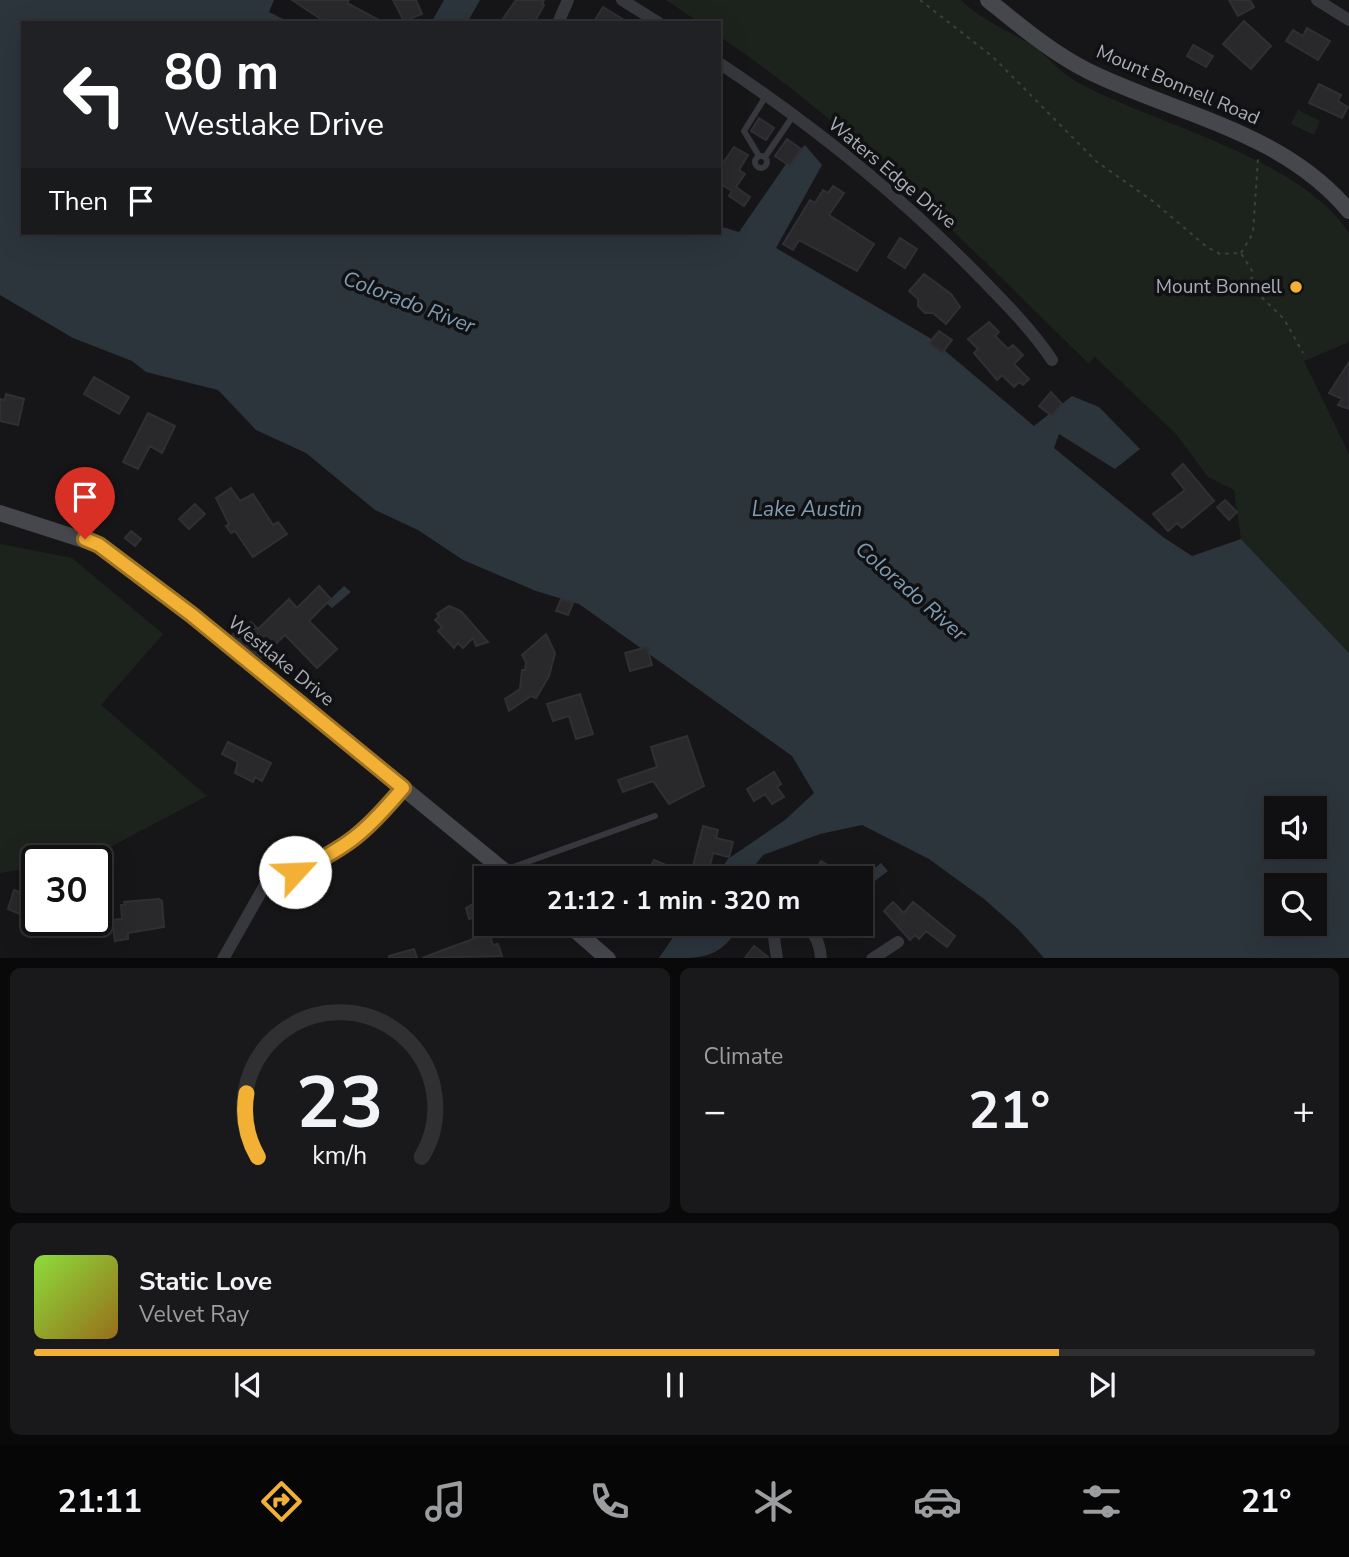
<!DOCTYPE html>
<meta charset="utf-8">
<style>
body{margin:0;font-family:"Nunito Sans",sans-serif;background:#19191b;color:#f1f3f6;height:100vh;display:flex;flex-direction:column;font-size:26px;white-space:nowrap}
*{box-sizing:border-box;margin:0}
p{font-size:23px;color:#9c9d9f}
.icon{flex:none;width:38px;height:38px;fill:none;stroke:currentColor;stroke-width:2;stroke-linecap:round;stroke-linejoin:round}
.map{position:relative;height:958px;overflow:hidden}
.drawer{display:flex;flex-direction:column;gap:10px;padding:10px;background:#09090a;flex:1}
.drawer>*{flex:none}
.guide{position:absolute;left:21px;top:21px;width:700px;height:214px;border-radius:0px;box-shadow:0 7px 28px #0002,0 0 0 2px #303032;background:#202124;color:#fff;overflow:hidden}
.buttons{position:absolute;left:1264px;top:796px;display:grid;gap:14px}
.buttons a{display:grid;place-items:center;width:63px;height:63px;border-radius:0px;background:#101012;box-shadow:0 7px 28px #0002,0 0 0 2px #303032;font-size:35px}
.speed{position:absolute;left:21px;top:845px;display:flex;gap:14px;font-size:35px;font-weight:700;text-align:center}
.speed>*{display:grid;place-content:center;width:91px;height:91px;border-radius:50%;background:#101012;box-shadow:0 7px 28px #0002,0 0 0 2px #303032;line-height:1}
.speed .limit{border:4px solid #111;border-radius:10px;background:#fff;color:#111}
.pin{position:absolute;display:grid;place-items:center;width:60px;height:60px;color:#fff;margin:-72px -30px;border-radius:50% 50% 50% 0;rotate:-45deg;box-shadow:0 0 7px #0007}
.pin .icon{rotate:45deg}
.me{position:absolute;width:77px;margin:-38px;rotate:65deg;stroke-linejoin:round;filter:drop-shadow(0 0 5px #0008)}
.turn{display:flex;align-items:center;gap:24px;height:147px;padding:0 28px;font-size:32px}
.turn .icon{width:91px;height:91px;stroke-width:2.5}
.turn b{display:block;font-size:49px;line-height:60px}
.then{display:flex;align-items:center;height:66px;padding:0 28px;background:#0003;gap:14px;font-size:26px}
.big{font-size:52px;font-weight:700;line-height:1.1}
.drawer .tile{flex:1;display:flex;flex-direction:column;justify-content:center;gap:10px;min-width:0;padding:0 24px;border-radius:10px;background:#19191b}
.drawer .dial{align-items:center;gap:0}
.dial svg{height:182px;overflow:visible;fill:none;stroke:#303032;stroke-width:7;stroke-linecap:round;text-anchor:middle}
.dial text{fill:#f1f3f6;stroke:none}
.song{display:flex;align-items:center;gap:21px}
.cover{width:84px;height:84px;border-radius:10px;background:linear-gradient(135deg,hsl(90 70% 55%),hsl(40 70% 35%))}
.played{height:7px;border-radius:4px;background:linear-gradient(90deg,#f2b134 80%,#303032 80%)}
.keys{display:flex;justify-content:space-around;direction:ltr}
.heat{display:flex;justify-content:space-between;align-items:center;font-size:38px;direction:ltr}
.drawer .tiles{flex:1;display:grid;gap:10px;grid-template-columns:1fr 1fr}
.tile:last-child{grid-column:span 2}
.trip{position:absolute;left:474px;top:866px;width:399px;height:70px;border-radius:0px;background:#101012;box-shadow:0 7px 28px #0002,0 0 0 2px #303032;font-weight:700;line-height:70px;text-align:center}
.menu{display:flex;height:112px;justify-content:space-around;align-items:center;background:#060607;color:#9c9d9f}
.menu .icon{width:49px;height:49px}
.menu .current{color:#f2b134}
.menu b{font-size:32px;color:#f1f3f6}
.map>svg:first-child{display:block}
</style>
<div class="map">
<svg width="1349" height="959" viewBox="0 0 1349 959">
<rect width="100%" height="100%" fill="#161618"/>
<!-- green -->
<path fill="#1c231d" d="M666,0h295c21,21 46,30 71,45 16,11 28,28 45,37 78,43 223,75 272,151v109l-45,19 45,93v199l-108,-114 -7,-49 -26,-13 -32,-43 -81,-77 -7,6c-117,-114 -232,-235 -369,-327v-13h-19z
M1298,110l22,11 -6,14 -23,-11z
M0,544l72,14 91,76 -62,71 106,91 -116,61 -54,4v6l-37,6z"/>
<!-- water -->
<path fill="#2c353c" fill-rule="evenodd" d="M0,0h274l-5,12 22,11h-268v210h696v-7l20,6 47,-68 19,-19 17,20 -46,83 154,90 104,88 38,-30 27,11 41,42 -25,20 -56,-35 -5,14 109,89 29,19 49,-17 108,114v305h-305l-26,-29 -34,-30 -55,-40 -67,-34 -42,9 -57,21 -18,23h-30l13,-19 57,-39 29,-27 -22,-37 -213,-152 -43,-13 -73,-31 -45,-30 -43,-20 -69,-57 -50,-23 -38,-40 -72,-18 -14,-11 -59,-23 -73,-43zM1276,808h38v39h-38zM1276,886h38v38h-38z
M444,0h36l-13,23h-36z
M344,586l7,6 -19,16 -6,-5z
M881,863l7,8 -17,13 -6,-8z
M682,924h59c-21,35 -37,35 -82,34z"/>
<!-- building -->
<path fill="#29292c" stroke="#303034" stroke-width="2" d="M292,0h57l-2,3 37,20h-57z
M393,0h23l6,14 -18,7z
M516,0h28l-2,4 2,1 -10,18h-34z
M1229,0h21l4,7 -16,9z
M603,7l26,16h-36z
M1244,21l27,25 -20,23 -28,-25z
M1307,28l23,13 -12,19 -32,-19 7,-11 10,6z
M1193,45l20,11 -7,11 -19,-11z
M1319,84l22,11 -3,6 10,6 -6,11 -33,-15z
M759,118l15,10 -8,12 -15,-9z
M787,139l14,10 -11,17 -15,-10z
M734,147l14,8 -9,15 6,4 -9,13 14,10 -6,9 -15,-10 3,-5 -13,-8 2,-17z
M833,186l11,7 -15,22 45,29 -17,27 -58,-31 -6,10 -10,-6 27,-44 5,3 8,-13 5,3z
M900,238l17,11 -12,19 -17,-11z
M924,274l27,20 9,13 -14,17 -13,-11h-8l-7,-7v-7l-9,-8z
M989,322l10,10 -4,4 13,13 5,-4 10,10 -9,9 15,15 -6,6 -4,-3 -5,5 -12,-12 -5,5 -23,-27 4,-4 -10,-10z
M939,331l13,9 -10,13 -13,-10z
M1349,362v47l-11,-4 4,-6 -13,-6z
M94,377l35,20 -10,17 -35,-20z
M1051,392l11,12 -10,12 -13,-10z
M6,394l18,5 -6,26 -18,-4v-22l5,1z
M148,413l27,13 -13,27 -12,-7 -12,23 -15,-7z
M1183,464l31,37 -32,27 -5,-5 -9,8 -15,-17 32,-24 -13,-16z
M231,488l9,13 13,-7 20,31 5,-3 9,12 -34,23 -18,-26 -4,2 -5,-7 3,-2 -13,-26z
M1225,500l12,12 -8,8 -12,-13z
M195,504l10,10 -16,15 -10,-10z
M131,531l10,8 -6,7 -10,-8z
M319,586l12,13 -22,22 28,28 -20,19 -32,-33 -24,23 -29,-23 19,-13 7,7 31,-30 8,9z
M561,599l12,4 -5,12 -12,-4z
M449,606l12,5 27,31 -12,4 -3,-8 -10,10 -5,-5 -4,5 -16,-17 4,-4 -7,-7 4,-4 -2,-2z
M546,634l9,19 -6,23 -13,22 -5,-2 -22,15 -4,-12 15,-10 2,-19h3l1,-8 -4,-7z
M647,647l5,18 -22,6 -5,-18z
M580,694l13,40 -17,5 -7,-23 -16,5 -6,-17z
M687,736l17,50 -35,18 -16,-23 -30,11 -5,-12 39,-13 -6,-20z
M228,742l43,21 -9,18 -7,-4 -2,5 -18,-9 3,-11 -16,-8z
M774,772l7,12 -4,3 7,10 -12,7 -7,-10 -11,7 -7,-12z
M703,826l15,4 -2,8 17,4 -4,15 -16,-4 -5,21 -16,-4z
M654,860l12,5 -6,13 -12,-6z
M821,861l17,10 -5,7h-22z
M28,881l9,2v33l-14,-5 -1,4 -14,-6 6,-19 9,3z
M485,897l1,27 7,21 5,-1 4,12 -80,2 59,-22 -6,-19 -6,2 -3,-11z
M159,899l3,2 2,26 -36,6v6l-13,2 -3,-21 10,-1 -1,-14h4l-1,-3z
M893,902l11,11 9,-11 42,34 -8,11 -21,-16 -7,8 -4,-4 -5,5 -26,-29z
M754,946l14,11v1h-23z
M414,949l3,9h-28v-2z"/>
<g fill="none" stroke-linecap="round" stroke-linejoin="round">
<!-- path -->
<path stroke="#3d3f44" stroke-width="2" stroke-dasharray="3.5 5" stroke-linecap="butt" d="M920,0l73,57 104,105 57,40 53,45 13,7 21,-1 11,18 -1,16 33,32 19,34
M1241,253l12,-20 5,-75"/>
<!-- lane -->
<path stroke="#37383d" stroke-width="6" d="M755 162a6 6 0 1 1 12 0a6 6 0 1 1-12 0Z
M759,156l-15,-25 22,-35
M765,157l28,-41
M505,870l150,-54"/>
<!-- street -->
<path stroke="#37383d" stroke-width="12" d="M622,0l37,23
M1317,0l32,20
M558,23l10,-23
M719,63c92,61 179,131 256,209 28,29 55,55 77,88
M797,924c17,4 23,18 24,35
M223,959l42,-74 75,-35 30,-23 33,-39
M777,959l-3,-22 6,-11 8,-2
M872,959l26,-17"/>
<!-- secondary -->
<path stroke="#45474d" stroke-width="16" d="M988,0c31,25 64,53 100,71 90,44 194,60 261,140
M0,513l99,32 110,84 304,249
M568,924l40,35"/>
</g>
<g fill="none" stroke-linecap="round" stroke-linejoin="round">
<!-- route casing -->
<g stroke="#9d7322" stroke-width="18">
<path id="route" d="M85,539l14,6 93,70 211,173c-38,45 -55,59 -108,84"/>
</g>
<!-- route -->
<use href="#route" stroke="#f2b134" stroke-width="12"/>
</g>
<!-- markers -->
<circle fill="#f2b134" stroke="#111113" stroke-width="2.5" cx="1296" cy="287" r="7"/>
<g text-anchor="middle" dominant-baseline="central" stroke-width="7" stroke-linejoin="round" paint-order="stroke">
<!-- street labels -->
<g font-size="19" fill="#a8adb8" stroke="#111113">
<text transform="translate(1178 85) rotate(23)">Mount Bonnell Road</text>
<text transform="translate(892 173) rotate(40)">Waters Edge Drive</text>
<text transform="translate(281 661) rotate(39)">Westlake Drive</text>
</g>
<!-- poi labels -->
<g font-size="19" fill="#a8adb8" stroke="#111113" text-anchor="end">
<text x="1282" y="287">Mount Bonnell</text>
</g>
<!-- water labels -->
<g font-size="21" font-style="italic" fill="#7f9bb3" stroke="#111113">
<text transform="translate(409 302) rotate(21)">Colorado River</text>
<text x="807" y="509">Lake Austin</text>
<text transform="translate(911 591) rotate(41)">Colorado River</text>
</g>
</g>
</svg>
<div class="buttons">
<a><svg class="icon" aria-label="sound" viewBox="0 0 24 24"><path d="M4 9h4l5-4v14l-5-4H4zM17 9q2 3 0 6"/></svg></a>
<a><svg class="icon" aria-label="search" viewBox="0 0 24 24"><circle cx="10" cy="10" r="6"/><path d="M15 15l6 6"/></svg></a>
</div>
<div class="speed"><div class="limit">30</div></div>
<div class="pin" style="left:85px;top:539px;background:#d93025"><svg class="icon" aria-label="arrive" viewBox="0 0 24 24"><path d="M6 21V4h12l-3 4 3 4H6"/></svg></div>
<svg class="me" style="left:295px;top:872px" viewBox="-20 -20 40 40"><circle r="19" fill="#fff"/><path d="M0-13L10 11 0 6-10 11z" fill="#f2b134"/></svg>
<div class="trip">21:12 · 1 min · 320 m</div>
<div class="guide">
<div class="turn"><svg class="icon" aria-label="left" viewBox="0 0 24 24"><path d="M17 20v-9H6M10 6l-5 5 5 5"/></svg><div><b>80 m</b>Westlake Drive</div></div>
<div class="then">Then<svg class="icon" aria-label="arrive" viewBox="0 0 24 24"><path d="M6 21V4h12l-3 4 3 4H6"/></svg></div>
</div>
</div>
<section class="drawer">
<div class="tiles">
<div class="tile dial"><svg viewBox="0 0 100 80">
<path d="M14 69A42 42 0 1 1 86 69"/>
<path d="M14 69A42 42 0 0 1 9 41" stroke="#f2b134"/>
<text x="50" y="56" font-size="32" font-weight="700">23</text>
<text x="50" y="72" font-size="11">km/h</text>
</svg></div>
<div class="tile"><p>Climate</p>
<div class="heat"><a>−</a><b class="big">21°</b><a>+</a></div>
</div>
<div class="tile">
<div class="song"><i class="cover"></i><div><b>Static Love</b><p>Velvet Ray</p></div></div>
<div class="played"></div>
<div class="keys"><svg class="icon" aria-label="previous" viewBox="0 0 24 24"><path d="M18 5L8 12l10 7zM5 5v14"/></svg><svg class="icon" aria-label="pause" viewBox="0 0 24 24"><path d="M8 5v14M16 5v14"/></svg><svg class="icon" aria-label="next" viewBox="0 0 24 24"><path d="M6 5l10 7-10 7zM19 5v14"/></svg></div>
</div>
</div>
</section>
<nav class="menu">
<b>21:11</b>
<svg class="icon current" aria-label="directions" viewBox="0 0 24 24"><path d="M12 3l9 9-9 9-9-9zM9 14v-3h6M13 9l2 2-2 2"/></svg>
<svg class="icon" aria-label="music" viewBox="0 0 24 24"><path d="M9 18V5l10-2v13"/><circle cx="6" cy="18" r="3"/><circle cx="16" cy="16" r="3"/></svg>
<svg class="icon" aria-label="phone" viewBox="0 0 24 24"><path d="M5 4h4l2 5-3 2q2 4 5 5l2-3 5 2v4C11 20 4 13 5 4z"/></svg>
<svg class="icon" aria-label="climate" viewBox="0 0 24 24"><path d="M12 3v18M4 7l16 10M4 17L20 7"/></svg>
<svg class="icon" aria-label="car" viewBox="0 0 24 24"><path d="M5 17H2v-5l4-1 3-4h7l3 4 3 1v5h-3M9 17h6M6 11h13"/><circle cx="7" cy="17" r="2"/><circle cx="17" cy="17" r="2"/></svg>
<svg class="icon" aria-label="filters" viewBox="0 0 24 24"><path d="M4 7h16M4 17h16"/><circle cx="9" cy="7" r="2"/><circle cx="15" cy="17" r="2"/></svg>
<b>21°</b>
</nav>
